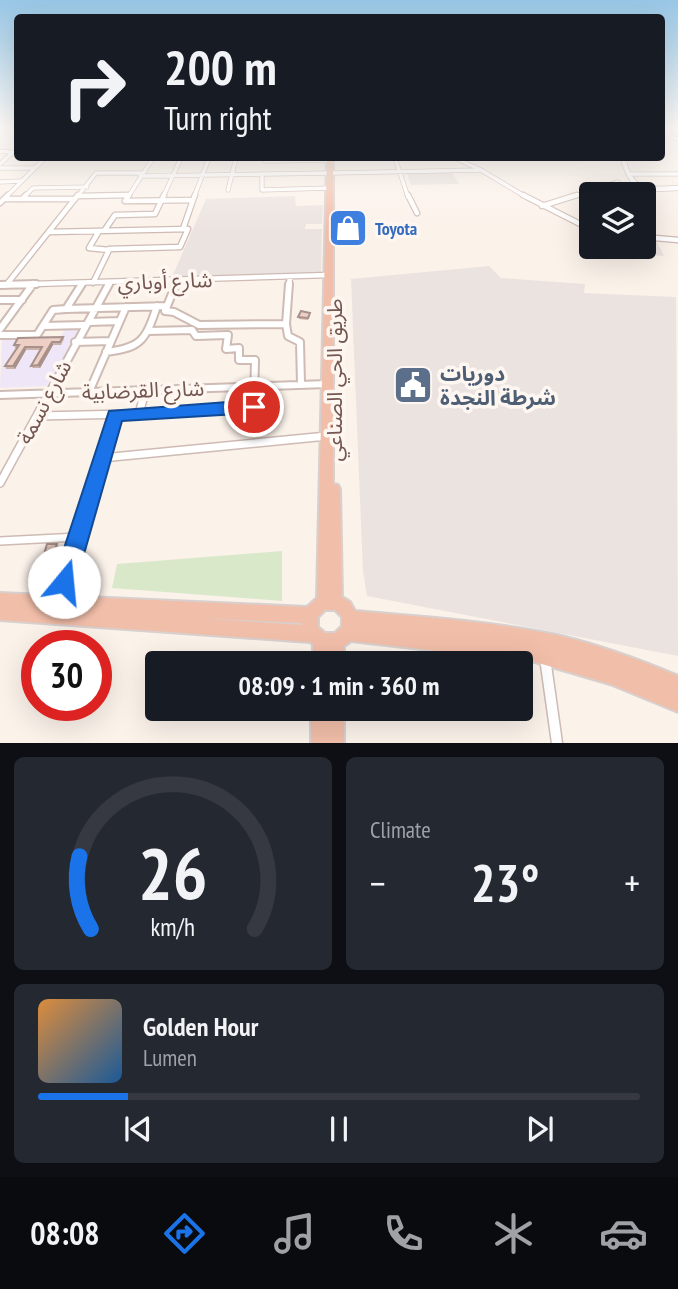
<!DOCTYPE html>
<meta charset="utf-8">
<style>
body{margin:0;font-family:"PT Sans Narrow","Noto Sans Arabic",sans-serif;background:#242831;color:#f1f3f6;height:100vh;display:flex;flex-direction:column;font-size:26px;white-space:nowrap}
*{box-sizing:border-box;margin:0}
p{font-size:23px;color:#9ea1a6}
.icon{flex:none;width:38px;height:38px;fill:none;stroke:currentColor;stroke-width:2;stroke-linecap:round;stroke-linejoin:round}
.map{position:relative;height:743px;overflow:hidden}
.side{display:flex;flex-direction:column;gap:14px;padding:14px;background:#0d0f14;flex:1}
.side>*{flex:none}
.banner{position:absolute;left:14px;top:14px;width:651px;height:147px;border-radius:7px;box-shadow:0 7px 28px #0002;background:#171b24;color:#f1f3f6;overflow:hidden}
.buttons{position:absolute;left:579px;top:182px;display:grid;gap:14px}
.buttons a{display:grid;place-items:center;width:77px;height:77px;border-radius:7px;background:#171b24;box-shadow:0 7px 28px #0002;font-size:35px}
.speed{position:absolute;left:21px;top:630px;display:flex;gap:14px;font-size:35px;font-weight:700;text-align:center}
.speed>*{display:grid;place-content:center;width:91px;height:91px;border-radius:50%;background:#171b24;box-shadow:0 7px 28px #0002;line-height:1}
.speed .limit{border:10px solid #d22;background:#fff;color:#111}
.pin{position:absolute;display:grid;place-items:center;width:60px;height:60px;color:#fff;margin:-30px;border:4px solid #fff;border-radius:50%;box-shadow:0 2px 7px #0007}
.me{position:absolute;width:77px;margin:-38px;rotate:17deg;stroke-linejoin:round;filter:drop-shadow(0 0 5px #0008)}
.turn{display:flex;align-items:center;gap:24px;height:147px;padding:0 35px;font-size:32px}
.turn .icon{width:91px;height:91px;stroke-width:2.5}
.turn b{display:block;font-size:49px;line-height:60px}
.big{font-size:52px;font-weight:700;line-height:1.1}
.side .widget{flex:1;display:flex;flex-direction:column;justify-content:center;gap:10px;min-width:0;padding:0 24px;border-radius:10px;background:#242831}
.side .dial{align-items:center;gap:0}
.dial svg{height:182px;overflow:visible;fill:none;stroke:#363941;stroke-width:7;stroke-linecap:round;text-anchor:middle}
.dial text{fill:#f1f3f6;stroke:none}
.song{display:flex;align-items:center;gap:21px}
.cover{width:84px;height:84px;border-radius:10px;background:linear-gradient(135deg,hsl(30 70% 55%),hsl(210 70% 35%))}
.played{height:7px;border-radius:4px;background:linear-gradient(90deg,#1a73e8 15%,#363941 15%)}
.keys{display:flex;justify-content:space-around;direction:ltr}
.heat{display:flex;justify-content:space-between;align-items:center;font-size:38px;direction:ltr}
.side .tiles{flex:1;display:grid;gap:14px;grid-template-columns:1fr 1fr}
.widget:last-child{grid-column:span 2}
.trip{position:absolute;left:145px;top:651px;width:388px;height:70px;border-radius:7px;background:#171b24;box-shadow:0 7px 28px #0002;font-weight:700;line-height:70px;text-align:center}
.tabs{display:flex;height:112px;justify-content:space-around;align-items:center;background:#090b0e;color:#9ea1a6}
.tabs .icon{width:49px;height:49px}
.tabs .on{color:#1a73e8}
.tabs b{font-size:32px;color:#f1f3f6}
.map>svg:first-child{display:block}
</style>
<div class="map">
<svg width="678" height="743" viewBox="0 0 678 743">
<rect width="100%" height="100%" fill="#fbf2ea"/>
<!-- industrial -->
<path fill="#ebe3e0" d="M452,172l7,12 -48,1 -4,-12z
M295,196l1,10 27,-1 -1,19h-16l-1,5h17l-1,45 -149,3 34,-78z
M644,239l12,1 8,16 -62,-5 -2,-4h44z
M489,266l12,12 84,6 -1,9 92,4 2,359 -311,-60 -4,-24 -12,-293z"/>
<!-- education -->
<path fill="#efe7f7" d="M66,328h13l-21,43 -12,15 -46,2 2,-48 8,-4h51z"/>
<!-- green -->
<path fill="#dae8ca" d="M282,551v50l-170,-13 5,-24z"/>
<g fill="none" stroke-linecap="round" stroke-linejoin="round">
<!-- minor-far4 casing -->
<g stroke="#cebbb4" stroke-width="5">
<path id="minor-far4" d="M662,133l16,6
M0,151l18,2
M395,158l13,39
M265,161l65,-1
M0,164l12,-11
M0,168h35
M481,170l45,27
M334,173l147,-3 -26,-12
M262,174v16l68,-2
M628,174h50
M140,176l190,-3
M0,182l21,-1
M228,190l8,-32
M79,196l49,-1
M6,197l39,-39
M24,197l9,-9 54,-1
M77,197l19,-24h46
M128,197l25,-39
M163,197l18,-39
M194,197l15,-39
M572,197l46,-15"/>
</g>
<!-- minor-far3 casing -->
<g stroke="#cebbb4" stroke-width="7">
<path id="minor-far3" d="M129,195l-4,6 68,-1 2,-5
M408,195l9,18
M523,195l69,35
M79,196l49,-1
M4,199h71
M22,199l4,-4
M0,203l8,-8
M542,206l35,-11
M183,229l10,-29
M104,231l11,-16 40,-1 9,-19
M49,232l139,-3 -8,18 -71,2
M644,237l34,3
M93,283l16,-33 -20,-2 10,-17
M7,284l71,-89
M0,285l329,-10
M108,286l1,-3
M175,286l2,-5
M289,286l1,-9"/>
</g>
<!-- minor-far2 casing -->
<g stroke="#cebbb4" stroke-width="10">
<path id="minor-far2" d="M176,284l-11,27 9,1 25,13 87,-1 2,12 12,6 1,42
M0,285l36,-1
M0,300h22
M66,309l101,-3
M89,322l31,-1
M286,324l3,-40
M43,326l41,-1
M0,329l33,-45
M148,331l44,-1 4,6 32,-1 -2,14 13,-1v12h16l-1,41
M0,335h37l16,-25 13,-1 16,-25
M75,342l36,-1
M106,352c36,-4 40,-13 51,-46
M89,392l37,-85
M0,395l328,-11
M45,401l64,-117
M142,401l3,-11"/>
</g>
<!-- minor-far1 casing -->
<g stroke="#cebbb4" stroke-width="10">
<path id="minor-far1" d="M139,414l4,-15
M38,416l135,-3 81,-6v-8
M102,458l225,-22
M0,483l46,-84
M0,541l78,-4
M74,550l41,-135"/>
</g>
<!-- minor casing -->
<g stroke="#cebbb4" stroke-width="13">
<path id="minor" d="M58,602l16,-53
M545,658l12,85"/>
</g>
<!-- tertiary casing -->
<g stroke="#cebbb4" stroke-width="6">
<path id="tertiary" d="M623,158c9,36 22,31 55,30"/>
</g>
<!-- trunk casing -->
<g stroke="#d8d0ce" stroke-width="4">
<path id="trunk" d="M327,158h6v326l5,1 2,4 2,108 8,5 5,9c67,6 135,10 202,24 42,10 81,24 121,41v18l-63,-26 63,26v18l-68,-28 -75,-22 -184,-21 -7,5v17h-31v-19l-3,-2 -310,-22v-27l307,14 10,-9zM325,610h10l7,7v9l-7,7h-10l-7,-6v-10zM195,618l107,5v2z
M311,709h33v34h-33z"/>
</g>
<!-- minor-far4 -->
<use href="#minor-far4" stroke="#fff" stroke-width="3.5"/>
<!-- minor-far3 -->
<use href="#minor-far3" stroke="#fff" stroke-width="4.5"/>
<!-- minor-far2 -->
<use href="#minor-far2" stroke="#fff" stroke-width="6"/>
<!-- minor-far1 -->
<use href="#minor-far1" stroke="#fff" stroke-width="7"/>
<!-- minor -->
<use href="#minor" stroke="#fff" stroke-width="10"/>
<!-- tertiary -->
<use href="#tertiary" stroke="#fff" stroke-width="4.5"/>
<!-- trunk -->
<use href="#trunk" fill="#f1bea9" fill-rule="evenodd"/>
</g>
<!-- wall -->
<path fill="#cdb2a9" d="M342,221h11l1,11h-11z
M310,316l-2,4 -9,-1 -1,-2z
M63,337l1,2 -3,6h-8l-13,23h-7l-2,-2 10,-16h-15l-11,19h-9l-1,-3 12,-18h-2l-1,-3z
M57,544l1,2 -2,7 -9,1 -2,-3z"/>
<!-- shaded-wall -->
<path fill="#a7918a" d="M52,342l1,3 -13,23 -2,-3z
M25,347l1,3 -11,19 -2,-3z"/>
<!-- building -->
<path fill="#eecfc5" stroke="#a7918a" stroke-width="2" d="M342,221h11l1,9h-11z
M301,311l9,2 -2,5 -10,-1z
M63,337l-3,5h-8l-14,23 -7,1 11,-19h-17l-12,19h-8l14,-21h-5l4,-7z
M47,544h10l-3,7h-9z"/>
<!-- sky -->
<linearGradient id="sky" x2="0" y2="1"><stop stop-color="#98c7e6"/><stop offset="0.55" stop-color="#fdf9f6"/><stop offset="1" stop-color="#fdf9f6" stop-opacity="0"/></linearGradient>
<rect width="678" height="231" fill="url(#sky)"/>
<!-- route -->
<path fill="#1a73e8" stroke="#114b97" stroke-width="2" d="M254,400l9,7 -9,6 -132,8 -46,161 -3,8 -9,3 -8,-3 -3,-8 56,-171z"/>
<!-- icons -->
<defs>
<g id="shop-square" transform="scale(2.0125)"><rect x="-9" y="-9" width="18" height="18" rx="4" fill="#3f7fe0" stroke="#fef7f1"/><path d="M-5-2.5h2.3a2.7 3.5 0 0 1 5.4 0H5L5.5 6h-11ZM-1.5-2.5h3a1.5 2.3 0 0 0-3 0Z" fill="#fff"/></g>
<g id="civic-square" transform="scale(2.0125)"><rect x="-9" y="-9" width="18" height="18" rx="4" fill="#5c6f8a" stroke="#fef7f1"/><path d="M-.6-6.5H3V-4.5H.6V-3L4-1V1h2V6H-6V1h2V-1L-.6-3ZM-1.2 2.5V6h2.4V2.5Z" fill="#fff"/></g>
</defs>
<g fill-rule="evenodd">
<use href="#shop-square" x="348" y="228"/>
<use href="#civic-square" x="413" y="385"/>
</g>
<g text-anchor="middle" dominant-baseline="central" stroke-width="7" stroke-linejoin="round" paint-order="stroke">
<!-- far-shop labels -->
<g font-size="18" font-weight="bold" fill="#366cbe" stroke="#fef7f1" text-anchor="start">
<text x="375" y="228">Toyota</text>
</g>
<!-- street labels -->
<g font-size="21" fill="#745750" stroke="#fef7f1">
<text transform="translate(165 281) rotate(-2)">شارع أوباري</text>
<text transform="translate(334 380) rotate(-90)">طريق الحي الصناعي</text>
<text transform="translate(143 390) rotate(-2)">شارع القرضابية</text>
<text transform="translate(44 402) rotate(-62)">شارع نسمة</text>
</g>
<!-- service labels -->
<g font-size="21" font-weight="bold" fill="#4e5e75" stroke="#fef7f1" text-anchor="start">
<text x="440" y="373">دوريات<tspan x="440" dy="24">شرطة النجدة</tspan></text>
</g>
</g>
</svg>
<div class="buttons">
<a><svg class="icon" aria-label="layers" viewBox="0 0 24 24"><path d="M12 4l9 5-9 5-9-5zM3 14l9 5 9-5"/></svg></a>
</div>
<div class="speed"><div class="limit">30</div></div>
<div class="pin" style="left:254px;top:407px;background:#d93025"><svg class="icon" aria-label="arrive" viewBox="0 0 24 24"><path d="M6 21V4h12l-3 4 3 4H6"/></svg></div>
<svg class="me" style="left:64px;top:582px" viewBox="-20 -20 40 40"><circle r="19" fill="#fff"/><path d="M0-13L10 11 0 6-10 11z" fill="#1a73e8"/></svg>
<div class="trip">08:09 · 1 min · 360 m</div>
<div class="banner">
<div class="turn"><svg class="icon" aria-label="right" viewBox="0 0 24 24"><path d="M7 20v-9h11M14 6l5 5-5 5"/></svg><div><b>200 m</b>Turn right</div></div>
</div>
</div>
<section class="side">
<div class="tiles">
<div class="widget dial"><svg viewBox="0 0 100 80">
<path d="M14 69A42 42 0 1 1 86 69"/>
<path d="M14 69A42 42 0 0 1 9 37" stroke="#1a73e8"/>
<text x="50" y="56" font-size="32" font-weight="700">26</text>
<text x="50" y="72" font-size="11">km/h</text>
</svg></div>
<div class="widget"><p>Climate</p>
<div class="heat"><a>−</a><b class="big">23°</b><a>+</a></div>
</div>
<div class="widget">
<div class="song"><i class="cover"></i><div><b>Golden Hour</b><p>Lumen</p></div></div>
<div class="played"></div>
<div class="keys"><svg class="icon" aria-label="previous" viewBox="0 0 24 24"><path d="M18 5L8 12l10 7zM5 5v14"/></svg><svg class="icon" aria-label="pause" viewBox="0 0 24 24"><path d="M8 5v14M16 5v14"/></svg><svg class="icon" aria-label="next" viewBox="0 0 24 24"><path d="M6 5l10 7-10 7zM19 5v14"/></svg></div>
</div>
</div>
</section>
<nav class="tabs">
<b>08:08</b>
<svg class="icon on" aria-label="directions" viewBox="0 0 24 24"><path d="M12 3l9 9-9 9-9-9zM9 14v-3h6M13 9l2 2-2 2"/></svg>
<svg class="icon" aria-label="music" viewBox="0 0 24 24"><path d="M9 18V5l10-2v13"/><circle cx="6" cy="18" r="3"/><circle cx="16" cy="16" r="3"/></svg>
<svg class="icon" aria-label="phone" viewBox="0 0 24 24"><path d="M5 4h4l2 5-3 2q2 4 5 5l2-3 5 2v4C11 20 4 13 5 4z"/></svg>
<svg class="icon" aria-label="climate" viewBox="0 0 24 24"><path d="M12 3v18M4 7l16 10M4 17L20 7"/></svg>
<svg class="icon" aria-label="car" viewBox="0 0 24 24"><path d="M5 17H2v-5l4-1 3-4h7l3 4 3 1v5h-3M9 17h6M6 11h13"/><circle cx="7" cy="17" r="2"/><circle cx="17" cy="17" r="2"/></svg>
</nav>
